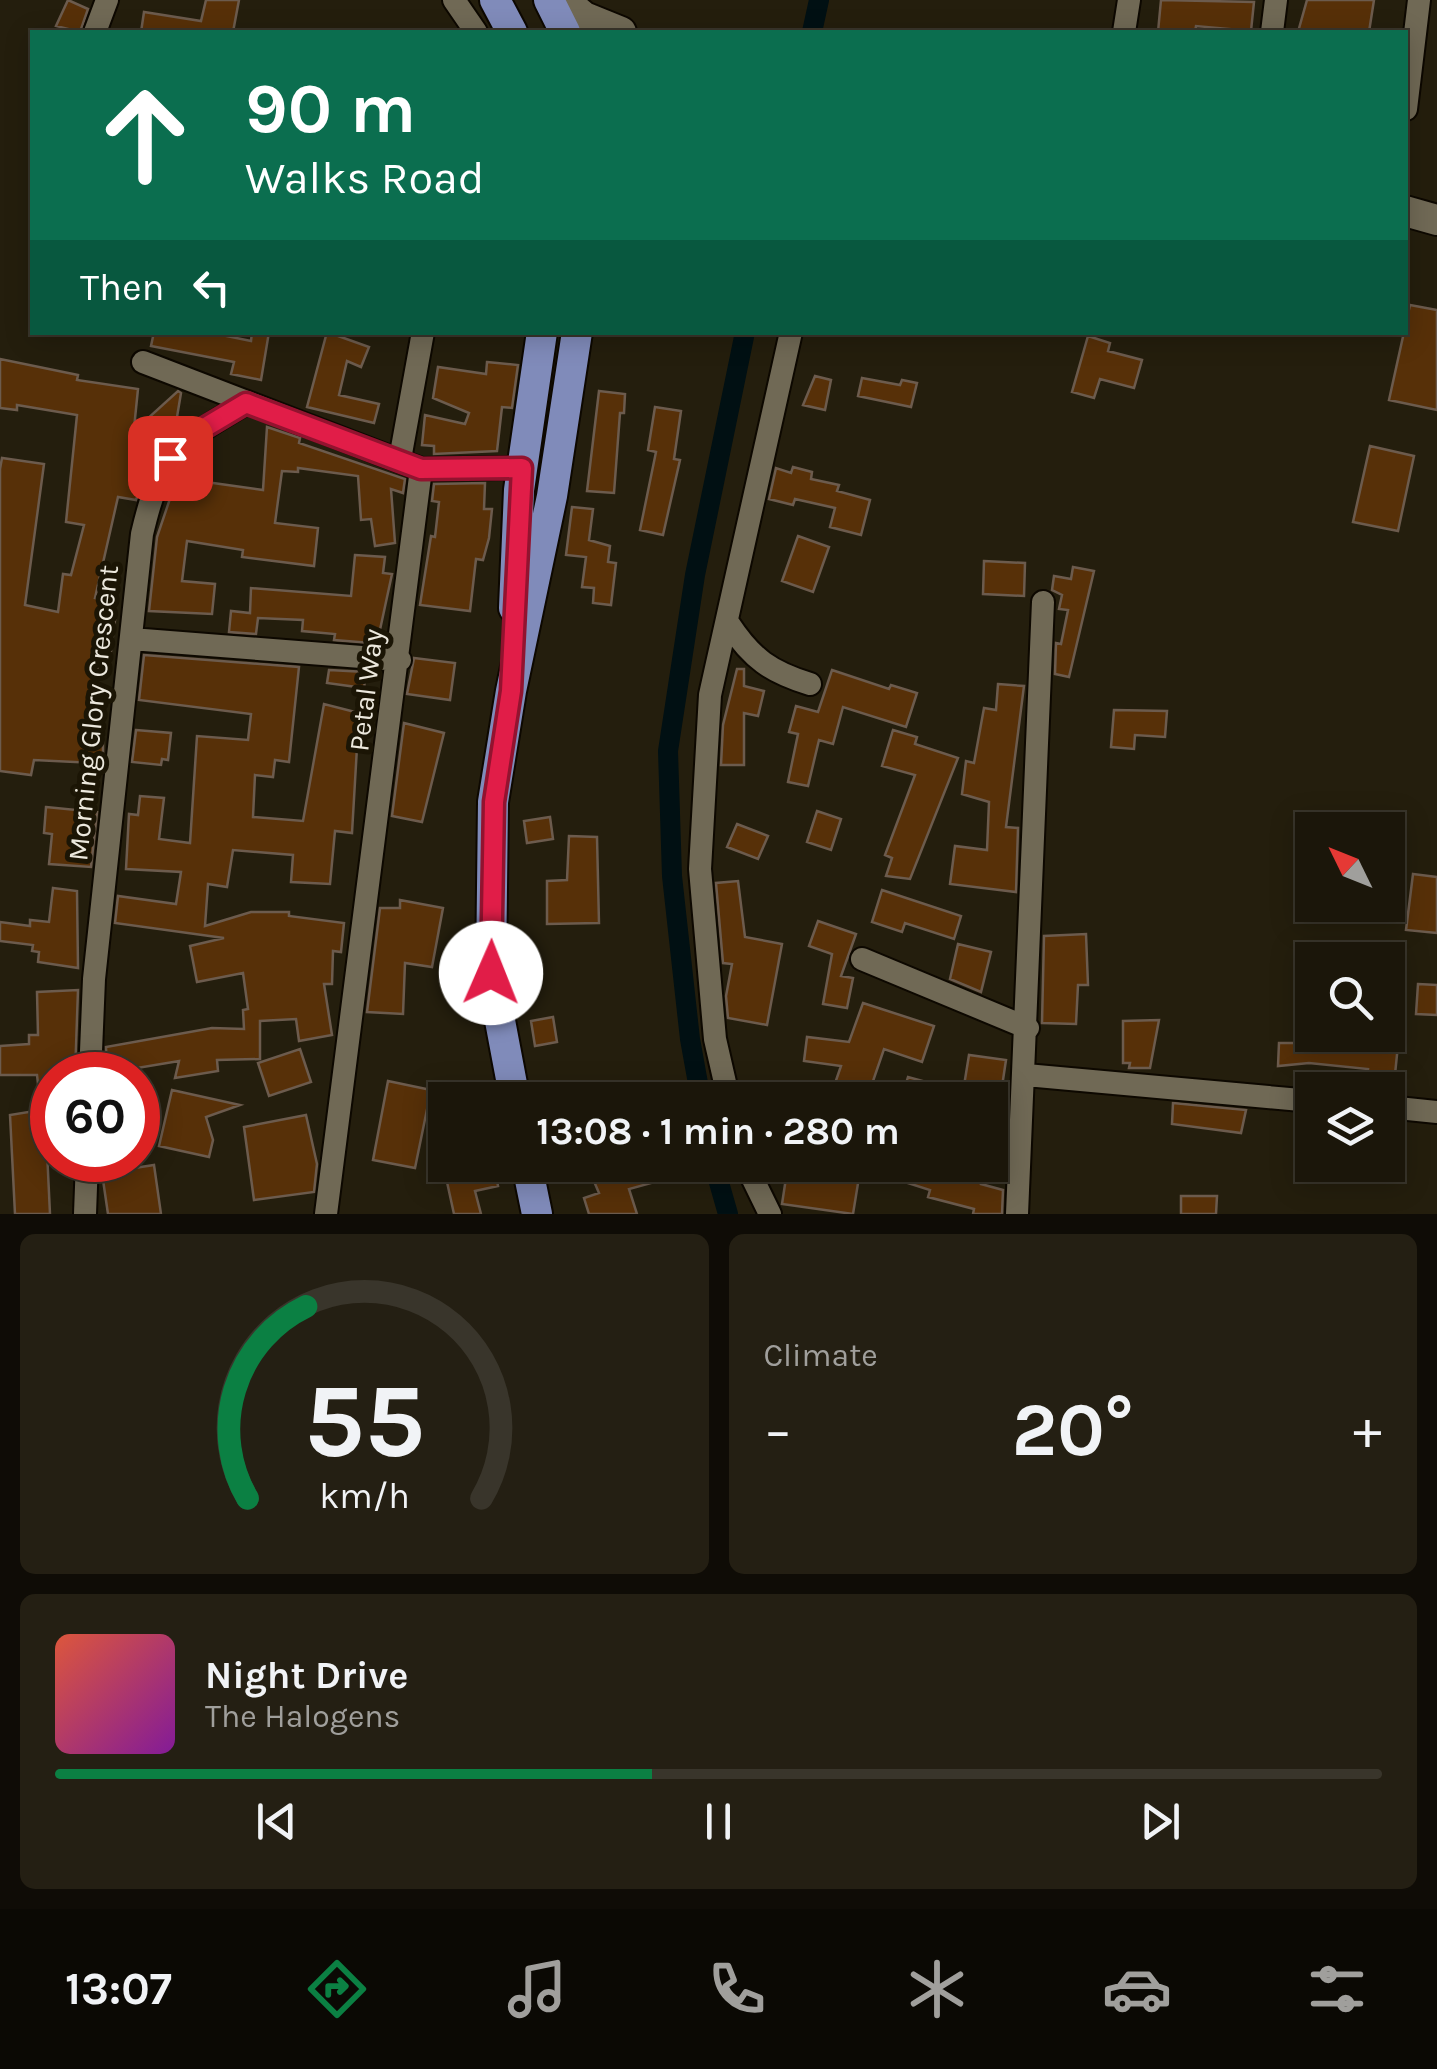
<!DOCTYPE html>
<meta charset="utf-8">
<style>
body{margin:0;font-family:Karla,sans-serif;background:#241f13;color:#f1f3f6;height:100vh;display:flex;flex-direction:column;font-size:38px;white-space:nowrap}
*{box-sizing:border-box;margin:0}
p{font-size:32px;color:#a09f9c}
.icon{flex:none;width:55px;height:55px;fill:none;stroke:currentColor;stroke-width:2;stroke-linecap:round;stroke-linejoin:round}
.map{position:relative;height:1214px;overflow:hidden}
.sheet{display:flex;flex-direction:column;gap:20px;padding:20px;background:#0f0c06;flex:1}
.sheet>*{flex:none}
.banner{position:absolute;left:30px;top:30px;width:1378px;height:305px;border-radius:0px;box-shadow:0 5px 25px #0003,0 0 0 2px #39352b;background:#0b6e4f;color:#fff;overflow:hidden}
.needle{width:65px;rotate:313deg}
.fabs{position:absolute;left:1295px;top:812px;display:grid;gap:20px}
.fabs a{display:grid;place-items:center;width:110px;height:110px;border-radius:0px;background:#1b160a;box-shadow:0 5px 25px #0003,0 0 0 2px #39352b;font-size:50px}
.speed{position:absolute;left:30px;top:1052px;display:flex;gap:20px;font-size:50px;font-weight:700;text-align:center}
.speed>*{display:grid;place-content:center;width:130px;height:130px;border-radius:50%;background:#1b160a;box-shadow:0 5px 25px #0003,0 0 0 2px #39352b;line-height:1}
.speed .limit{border:15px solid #d22;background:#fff;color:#111}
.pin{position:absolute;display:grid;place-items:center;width:85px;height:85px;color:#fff;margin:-42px;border-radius:20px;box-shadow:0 5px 15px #0006}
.me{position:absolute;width:110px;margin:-55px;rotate:1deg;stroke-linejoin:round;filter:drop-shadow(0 0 8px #0008)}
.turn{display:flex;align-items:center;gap:35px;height:210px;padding:0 50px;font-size:45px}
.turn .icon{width:130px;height:130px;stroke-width:2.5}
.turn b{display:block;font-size:70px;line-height:85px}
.then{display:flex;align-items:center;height:95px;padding:0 50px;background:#0003;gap:20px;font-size:38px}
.big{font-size:75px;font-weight:700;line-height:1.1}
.sheet .card{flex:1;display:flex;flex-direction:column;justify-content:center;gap:15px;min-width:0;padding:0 35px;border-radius:15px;background:#241f13}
.sheet .dial{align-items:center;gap:0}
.dial svg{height:260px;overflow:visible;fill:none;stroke:#39352b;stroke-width:7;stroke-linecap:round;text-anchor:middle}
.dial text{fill:#f1f3f6;stroke:none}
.song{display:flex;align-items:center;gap:30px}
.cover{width:120px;height:120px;border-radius:15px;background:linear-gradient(135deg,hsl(10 70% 55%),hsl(290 70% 35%))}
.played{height:10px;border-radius:5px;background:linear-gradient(90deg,#0b8043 45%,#39352b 45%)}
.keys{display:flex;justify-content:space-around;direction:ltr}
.heat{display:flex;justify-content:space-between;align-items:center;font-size:55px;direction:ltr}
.sheet .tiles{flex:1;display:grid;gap:20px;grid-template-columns:1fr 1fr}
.card:last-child{grid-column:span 2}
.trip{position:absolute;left:428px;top:1082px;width:580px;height:100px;border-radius:0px;background:#1b160a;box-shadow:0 5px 25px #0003,0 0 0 2px #39352b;font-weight:700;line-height:100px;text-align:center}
.tab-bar{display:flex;height:160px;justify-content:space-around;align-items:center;background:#0b0904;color:#a09f9c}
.tab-bar .icon{width:70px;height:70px}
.tab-bar .active{color:#0b8043}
.tab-bar b{font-size:45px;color:#f1f3f6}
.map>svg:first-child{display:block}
</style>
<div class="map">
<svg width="1437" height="1214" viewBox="0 0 1437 1214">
<rect width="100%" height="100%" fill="#241e0d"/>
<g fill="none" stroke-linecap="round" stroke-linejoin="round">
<!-- canal -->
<path stroke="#011013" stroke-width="20" d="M812,32l7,-32
M701,1100l-11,-61 -18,-163 -4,-125 27,-176 50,-243
M714,1165l14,49"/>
</g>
<!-- building -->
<path fill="#573008" stroke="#6c5b4d" stroke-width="2.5" d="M68,0l20,9 -8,23 -24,-6z
M206,0h33l-6,32h-92l3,-20 57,9z
M1161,0l93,2 -3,29 -55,-5 -1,6h-37z
M1307,0h67l-5,32h-71z
M1410,305l27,5v100l-48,-10z
M154,332h53l44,9 1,-9h17l-8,48 -30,-6 3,-12 -83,-16z
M327,332l42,15 -8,20 -14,-6 -8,34 40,9 -5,19 -67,-16z
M1088,336l22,7 -2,8 34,9 -8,28 -34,-9 -6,19 -22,-6z
M0,359l78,16 -1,5 61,9 -7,69 11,3 -2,10 6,1 -10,28 -18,-3 -23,101 5,1 -2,19 17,2 -4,31 -11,-1 -7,57 10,1v51l-7,-1 -1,5 -61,-3 -3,15 -31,-4v-302l2,-11 42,6 -19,141 33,7 5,-38 8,1 13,-50 -18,-3 11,-107 -60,-10v5l-17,-2z
M487,362l31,3 -6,43 -10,-1 -5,44 -63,3v-8l-12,-1 3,-30 40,9 4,-11 -36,-15 5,-31 48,7z
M815,376l16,4 -6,30 -22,-5z
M862,378l38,7 2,-5 15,3 -6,24 -53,-11z
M178,391l3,2 -5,30 -15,14 -15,-17z
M599,391l26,3 -1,19h-4l-6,80 -27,-2z
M655,407l26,4 -7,48 6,1 -17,75 -23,-5 16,-78 -8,-2z
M267,427l33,11 -1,5 106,36 -2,14 -12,-4 4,54 -20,3 -4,-27 -10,1 -3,-44 -60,-8v4l-16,-1 -7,52 43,5 -4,38 -72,-9 1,-7 -56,-9 -5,40 33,3 -3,30 -63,-3 8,-74 20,-59 86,12z
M1370,446l44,10 -16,75 -45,-9z
M793,467l19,5 -1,7 28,6 -2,6 33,9 -9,35 -31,-8 5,-19 -40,-9 -2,6 -24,-6 7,-31 15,5z
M485,483l-1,26h8l-3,29 -6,22 -7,-1 -6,52 -50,-6 11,-69 4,1 4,-35 -7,-1 2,-17z
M572,507l21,2 -4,31 21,6 -2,16 8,1 -5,42 -18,-2 1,-15 -12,-1 4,-30 -20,-2z
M798,536l31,11 -16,45 -31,-11z
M355,555l30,2 -2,16 9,1 -14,65 -7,-2v6l-37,-3 1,-6 -33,-3 1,-11 -45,-2 -2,16 -27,-2 2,-21 19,2 1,-25 100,8z
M984,561l41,2 -1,33 -41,-2z
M1073,567l21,4 -25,106 -14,-3 1,-31 5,1 7,-34 -9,-1 3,-14 -10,-5 2,-14 17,3z
M144,655l155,12 -10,95 -14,-2 -2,17 -18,-2 -2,42 50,4 21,-117 35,9 -7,120 -17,-2 -5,53 -39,-2 2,-27 -60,-5 -6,37 -19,-3 -3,42 46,-14h38v4l55,7 -3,29 -8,-1 -1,33h-8l8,51 -33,6 -3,-22 -36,2v38l-43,1 1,11 -43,7 4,-17 -72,12 -1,-26 106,-19 32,1 -1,-19 5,-1 -5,-36 -46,9 -7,-36 34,-8 -109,-15 3,-27 58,8 5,-32 -55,-3 3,-55 9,1 2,-19 24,2 -5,41 31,4 7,-107 51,4 3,-26 -112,-14z
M414,658l41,5 -5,37 -43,-6z
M737,669h7v17l20,5 -6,25 -14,-3v52h-23l2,-40z
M329,670l37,2 -2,16 -37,-5z
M832,670l57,19 2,-4 26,8 -11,34 -63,-20 -10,37 -14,-4 -11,46 -20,-4 10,-48 -9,-2 7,-26 22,6z
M998,684l26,2 -18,141 12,1 -2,64 -66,-8 5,-38 32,4 2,-48 -27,-8 4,-33 8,2 10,-55 12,2z
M1114,710l53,1 -2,26 -30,-2 -1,14 -23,-2z
M404,723l40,10 -22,89 -30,-6z
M136,730l35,3 -3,27 -6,-1 -1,6 -29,-3z
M893,730l24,7 -2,7 43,14 -48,121 -24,-3 6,-18 -7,-3 30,-80 -33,-9z
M46,807l51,5 -6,55 -42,-3 3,-30 -8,-1z
M817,811l24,8 -10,31 -24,-8z
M550,817l3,22 -26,4 -3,-22z
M737,824l31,12 -10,23 -31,-12z
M569,836l28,1 2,86 -52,1v-43l20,-1z
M1413,874l24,3v56l-31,-3z
M738,881l7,56 37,7 -15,81 -39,-7 -2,-22 6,-32 -9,-1 -7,-80z
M53,888l24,3 1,77 -40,-6 1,-10 -7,-1 1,-6 -33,-4v-19l30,4v-6l19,2z
M882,890l79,26 -7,23 -49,-16 -3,9 -30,-10z
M400,900l43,8 -11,59 -27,-4 -2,51 -36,-2 13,-104h20z
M818,921l38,13 -15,42 12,2 -6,30 -24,-4 9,-50 -23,-8z
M1086,934l2,51h-10l-2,39 -34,-1 2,-87z
M958,944l33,8 -10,40 -31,-13z
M1418,984l19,1v30l-21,-1z
M78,990l-3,85h-23v75l-5,1 3,63h-35l-5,-99 31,-5 -4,-35h-37v-29l29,-2v-9h9l-1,-43z
M863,1003l71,23 -12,36 -38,-13 -12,35 31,9 5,-16 55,15 6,-37 37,5 -6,40h-142l-26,-8 9,-26 -37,-5 3,-24 42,5z
M553,1017l4,25 -22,4 -4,-25z
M1159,1020l-9,48h-21l1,-5h-7v-42z
M1332,1035l66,10 -4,39 -28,-3 2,-12 -59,-6 -31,3 1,-23h52z
M300,1049l11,33 -42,14 -11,-33z
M388,1081l43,9 -16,78 -42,-8z
M172,1090l68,15 -34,12 7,23 -4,17 -50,-11z
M1173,1103l73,7 -5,23 -69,-9z
M306,1115l11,49 -3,28 -60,8 -10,-73z
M154,1165l7,49h-53l-6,-41z
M480,1165h14l4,21 -23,5 6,23h-27l-9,-41z
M587,1165h63l5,17 -26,7 8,25h-48l-5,-16 15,-5z
M788,1165h73l-8,49 -71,-10z
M864,1165h121l-4,19 22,6 -1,24h-29l1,-5 -46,-12 2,-7 -66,-21z
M1181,1196h36l-1,18h-35z"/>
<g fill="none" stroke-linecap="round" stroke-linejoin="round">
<!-- street casing -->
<g stroke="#0d0800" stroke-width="26">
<path id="street" d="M454,0l22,32
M95,32l12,-32
M1124,32l5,-32
M1272,32l4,-32
M1406,109l13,-109
M143,362l278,107 100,-1
M400,459l23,-127
M729,624c23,35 42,48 81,60
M131,639l269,21
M862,959l166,69
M90,1075l4,-96 48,-445c19,-81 35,-90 104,-131
M1026,1075l286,26
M729,1100l-14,-61 -15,-170 10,-174 81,-363
M1388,1107l49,5
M746,1165l24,49
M85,1214l2,-54
M326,1214l95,-745
M1017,1214l26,-612"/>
</g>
<!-- secondary casing -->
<g stroke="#0d0800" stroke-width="34">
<path id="secondary" d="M564,0l20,17 37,15
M1405,211l32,9"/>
</g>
<!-- primary casing -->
<g stroke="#0d0800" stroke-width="34">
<path id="primary" d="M495,0l17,32
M549,0l16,32
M514,608l5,-118 23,-158
M515,1100l-24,-127 2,-171 18,-111 41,-195 25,-164
M527,1165l10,49"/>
</g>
<!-- street -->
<use href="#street" stroke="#706955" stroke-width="22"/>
<!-- secondary -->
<use href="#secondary" stroke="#706955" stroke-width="30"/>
<!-- primary -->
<use href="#primary" stroke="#808bba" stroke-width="30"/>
</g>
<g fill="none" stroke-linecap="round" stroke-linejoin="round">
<!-- route casing -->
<g stroke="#92132f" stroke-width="25">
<path id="route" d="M170,458l19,-21 57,-34 175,66 101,-1 -11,223 -17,111 -3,171"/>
</g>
<!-- route -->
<use href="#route" stroke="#e11d48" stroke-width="18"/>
</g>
<g text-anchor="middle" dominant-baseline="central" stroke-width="10" stroke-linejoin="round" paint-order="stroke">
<!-- street labels -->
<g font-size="28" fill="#ece8dd" stroke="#1b1505">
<text transform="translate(366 690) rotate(-83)">Petal Way</text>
<text transform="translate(93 713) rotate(-84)">Morning Glory Crescent</text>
</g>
</g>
</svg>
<div class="fabs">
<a><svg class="needle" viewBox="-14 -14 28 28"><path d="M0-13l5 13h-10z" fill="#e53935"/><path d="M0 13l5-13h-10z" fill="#a09f9c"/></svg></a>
<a><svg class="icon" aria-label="search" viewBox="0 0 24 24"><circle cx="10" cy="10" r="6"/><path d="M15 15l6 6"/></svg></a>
<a><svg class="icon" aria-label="layers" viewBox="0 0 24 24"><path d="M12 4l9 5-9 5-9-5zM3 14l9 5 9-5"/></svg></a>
</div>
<div class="speed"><div class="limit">60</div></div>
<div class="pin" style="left:170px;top:458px;background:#d93025"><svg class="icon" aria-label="arrive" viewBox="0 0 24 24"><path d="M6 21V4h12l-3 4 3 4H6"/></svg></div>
<svg class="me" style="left:491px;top:973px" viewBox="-20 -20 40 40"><circle r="19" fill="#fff"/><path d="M0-13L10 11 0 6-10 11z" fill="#e11d48"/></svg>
<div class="trip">13:08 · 1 min · 280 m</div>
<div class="banner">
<div class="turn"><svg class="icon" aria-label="ahead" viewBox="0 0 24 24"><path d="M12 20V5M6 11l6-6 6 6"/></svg><div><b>90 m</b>Walks Road</div></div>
<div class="then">Then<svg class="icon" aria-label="left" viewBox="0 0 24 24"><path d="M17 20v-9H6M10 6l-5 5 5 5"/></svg></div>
</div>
</div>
<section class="sheet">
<div class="tiles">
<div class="card dial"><svg viewBox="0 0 100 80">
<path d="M14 69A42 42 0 1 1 86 69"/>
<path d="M14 69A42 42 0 0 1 32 10" stroke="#0b8043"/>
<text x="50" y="56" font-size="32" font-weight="700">55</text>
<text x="50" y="72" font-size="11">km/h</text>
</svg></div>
<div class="card"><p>Climate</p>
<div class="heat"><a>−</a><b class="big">20°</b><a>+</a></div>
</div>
<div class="card">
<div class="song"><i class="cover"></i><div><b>Night Drive</b><p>The Halogens</p></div></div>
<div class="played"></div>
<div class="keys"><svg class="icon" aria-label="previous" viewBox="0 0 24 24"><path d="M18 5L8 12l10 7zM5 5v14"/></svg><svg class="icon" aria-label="pause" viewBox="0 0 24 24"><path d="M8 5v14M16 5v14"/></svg><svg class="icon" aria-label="next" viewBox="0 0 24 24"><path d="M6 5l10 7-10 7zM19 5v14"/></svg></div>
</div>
</div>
</section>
<nav class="tab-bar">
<b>13:07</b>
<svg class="icon active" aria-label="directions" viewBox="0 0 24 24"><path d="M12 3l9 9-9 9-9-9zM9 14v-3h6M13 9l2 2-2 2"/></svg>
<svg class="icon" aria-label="music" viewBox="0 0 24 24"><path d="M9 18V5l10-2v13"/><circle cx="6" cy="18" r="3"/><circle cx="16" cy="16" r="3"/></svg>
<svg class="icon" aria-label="phone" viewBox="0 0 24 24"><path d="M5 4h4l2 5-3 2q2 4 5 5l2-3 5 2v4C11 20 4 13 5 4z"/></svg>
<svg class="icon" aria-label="climate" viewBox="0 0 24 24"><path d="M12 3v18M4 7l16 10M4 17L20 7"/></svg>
<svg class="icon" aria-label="car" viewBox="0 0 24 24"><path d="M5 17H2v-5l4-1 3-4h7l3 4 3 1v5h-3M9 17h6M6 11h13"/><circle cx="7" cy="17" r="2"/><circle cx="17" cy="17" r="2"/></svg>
<svg class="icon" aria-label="filters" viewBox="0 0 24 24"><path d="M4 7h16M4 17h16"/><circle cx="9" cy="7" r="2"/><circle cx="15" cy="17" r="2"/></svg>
</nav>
